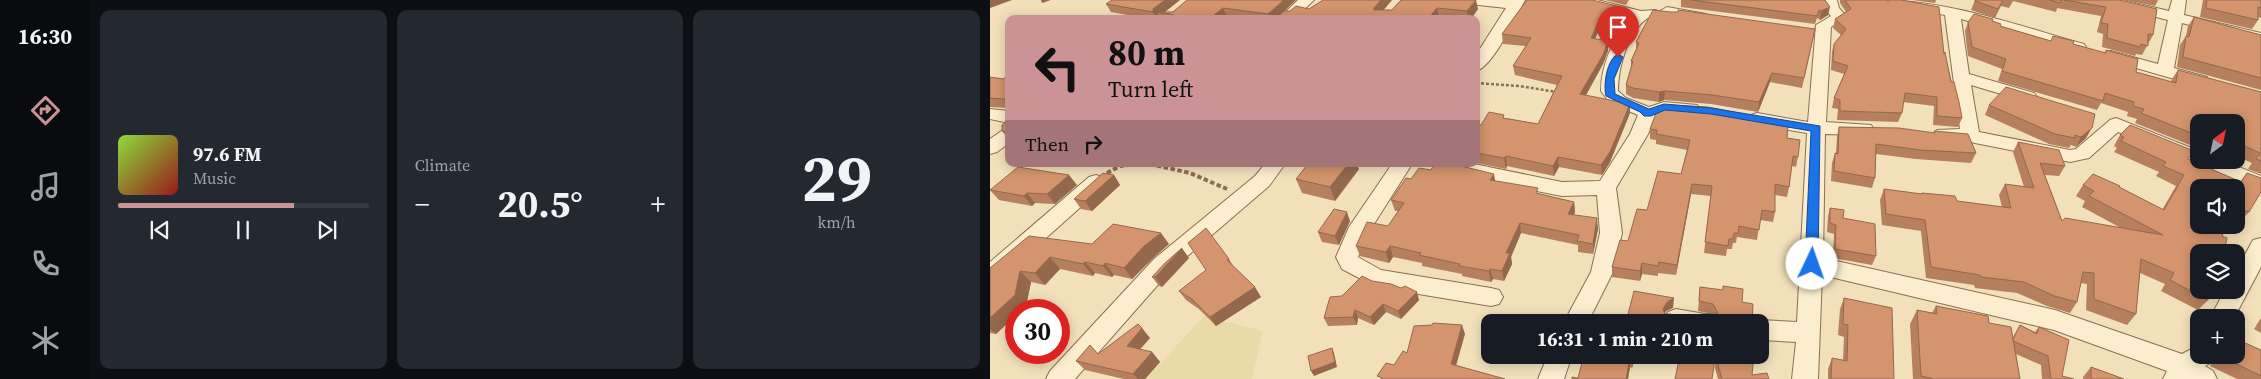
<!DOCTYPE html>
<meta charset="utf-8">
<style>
body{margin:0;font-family:"Source Serif 4",serif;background:#242831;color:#f1f3f6;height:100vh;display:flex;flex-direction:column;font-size:19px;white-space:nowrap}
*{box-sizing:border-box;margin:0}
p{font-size:16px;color:#9ea1a6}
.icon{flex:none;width:28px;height:28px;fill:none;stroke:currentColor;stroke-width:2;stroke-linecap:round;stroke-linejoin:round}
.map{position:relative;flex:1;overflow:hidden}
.drawer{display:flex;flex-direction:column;gap:10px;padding:10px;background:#0d0f14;width:900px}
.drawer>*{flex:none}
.banner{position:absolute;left:15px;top:15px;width:475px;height:152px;border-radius:10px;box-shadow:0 2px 12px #0003;background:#cc9397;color:#111;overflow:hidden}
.needle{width:32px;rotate:33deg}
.fabs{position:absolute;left:1200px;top:114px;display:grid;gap:10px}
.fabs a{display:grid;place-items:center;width:55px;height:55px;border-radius:10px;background:#171b24;box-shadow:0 2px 12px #0003;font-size:25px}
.speed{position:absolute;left:15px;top:299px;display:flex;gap:10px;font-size:25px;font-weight:700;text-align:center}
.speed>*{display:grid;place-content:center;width:65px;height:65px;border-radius:50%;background:#171b24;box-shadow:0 2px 12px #0003;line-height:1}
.speed .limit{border:8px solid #d22;background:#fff;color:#111}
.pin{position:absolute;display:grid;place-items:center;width:42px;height:42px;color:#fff;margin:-51px -21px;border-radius:50% 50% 50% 0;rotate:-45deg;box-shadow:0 0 5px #0007}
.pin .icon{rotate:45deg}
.me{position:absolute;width:55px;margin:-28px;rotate:3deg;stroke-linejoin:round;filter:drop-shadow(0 0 4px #0008)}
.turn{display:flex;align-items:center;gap:18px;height:105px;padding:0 20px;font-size:22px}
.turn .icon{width:65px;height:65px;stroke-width:2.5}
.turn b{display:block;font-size:35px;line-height:42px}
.then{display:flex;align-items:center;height:48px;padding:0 20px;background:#0003;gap:10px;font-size:19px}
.big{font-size:38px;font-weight:700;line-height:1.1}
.drawer .card{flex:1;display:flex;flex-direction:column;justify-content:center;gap:8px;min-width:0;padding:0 18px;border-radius:10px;background:#242831}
.drawer .dial{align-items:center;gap:0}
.dial b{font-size:65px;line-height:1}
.song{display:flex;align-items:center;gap:15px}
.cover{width:60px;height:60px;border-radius:8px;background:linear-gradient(135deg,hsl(90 70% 55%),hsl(0 70% 35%))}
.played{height:5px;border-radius:2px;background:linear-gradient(90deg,#cc9397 70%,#363941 70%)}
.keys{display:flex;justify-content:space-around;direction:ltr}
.heat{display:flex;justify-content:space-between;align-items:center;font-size:28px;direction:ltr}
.drawer .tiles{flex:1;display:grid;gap:10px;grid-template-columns:repeat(3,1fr)}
.trip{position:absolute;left:491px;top:314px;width:288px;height:50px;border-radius:10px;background:#171b24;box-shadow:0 2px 12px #0003;font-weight:700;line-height:50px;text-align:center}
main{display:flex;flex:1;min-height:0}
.menu{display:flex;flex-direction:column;width:90px;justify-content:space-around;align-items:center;background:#090b0e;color:#9ea1a6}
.menu .icon{width:35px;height:35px}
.menu .current{color:#cc9397}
.menu b{font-size:22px;color:#f1f3f6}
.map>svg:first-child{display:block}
</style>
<main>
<nav class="menu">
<b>16:30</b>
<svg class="icon current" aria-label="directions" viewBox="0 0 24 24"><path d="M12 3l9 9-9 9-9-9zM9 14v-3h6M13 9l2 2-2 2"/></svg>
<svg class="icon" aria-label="music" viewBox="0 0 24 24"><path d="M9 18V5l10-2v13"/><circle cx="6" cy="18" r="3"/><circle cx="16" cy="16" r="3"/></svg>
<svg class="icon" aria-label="phone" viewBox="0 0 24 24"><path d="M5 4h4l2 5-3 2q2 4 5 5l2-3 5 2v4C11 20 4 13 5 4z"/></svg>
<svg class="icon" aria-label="climate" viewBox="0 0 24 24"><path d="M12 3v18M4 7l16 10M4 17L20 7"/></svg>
</nav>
<section class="drawer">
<div class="tiles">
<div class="card">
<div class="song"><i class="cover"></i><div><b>97.6 FM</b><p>Music</p></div></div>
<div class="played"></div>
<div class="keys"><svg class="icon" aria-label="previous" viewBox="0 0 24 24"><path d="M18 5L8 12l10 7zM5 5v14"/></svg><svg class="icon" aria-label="pause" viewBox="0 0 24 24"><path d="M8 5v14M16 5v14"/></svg><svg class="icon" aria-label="next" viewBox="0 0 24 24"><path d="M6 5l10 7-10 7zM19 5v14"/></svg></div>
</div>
<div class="card"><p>Climate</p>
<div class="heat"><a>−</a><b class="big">20.5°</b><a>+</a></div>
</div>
<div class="card dial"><b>29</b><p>km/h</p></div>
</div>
</section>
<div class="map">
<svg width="1271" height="379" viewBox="0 0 1271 379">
<rect width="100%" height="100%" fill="#f2e0bb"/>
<!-- farmland -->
<path fill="#e8dba8" d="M214,316l59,15 -11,48h-106z"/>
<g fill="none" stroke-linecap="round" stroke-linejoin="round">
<!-- street casing -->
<g stroke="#8b6f53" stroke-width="2">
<path id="street" d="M308,0h16l-20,19h-16z
M473,0h62c-9,16 -32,67 -49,71v-16l30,-47 -36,-4z
M566,0h41l44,11 15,-1 2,3 -2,3c-3,1 -8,1 -11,4 -18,14 -27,49 -27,71l8,7 23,9 15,-5 33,3 3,4 -3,4c-16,4 -25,-3 -42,4l-7,17 -32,54 6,45 -9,39 -25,50h-24l27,-50 9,-39 -3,-38 -35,1 -71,-14 -47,-13 -3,-5h33l88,18 38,-1 30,-47 8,-19 -28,-12 -9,-12c0,-26 13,-55 30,-74l-40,-10 -28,-3z
M833,0h14l2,8 8,9 -16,10 -5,95 45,3 3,4 -3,4 -6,2 -40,-1 -2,124 232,52 127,44 17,-9v10h14l-3,8 -5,3 8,5 4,8h-54l4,-8 -113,-41 -232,-55 -4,104h-26l4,-37 -36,-2v-18h-8l8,-2 37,2 10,-189 -50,-8 -6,-2 -3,-4 3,-4 6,-2 51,9 8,-97 15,-9 -6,-7z
M887,0c71,0 139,25 207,44l2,3 -2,3 -6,2 -117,-33 8,55 65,19 3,4 -3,4 -6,1 -57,-17 8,47 91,18 6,-1 34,-29 6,-2 83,33v9h23l39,16v15l-143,-59 -29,26 -19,4 -100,-20 -33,-4 -3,-4 3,-4 23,-1 -15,-114 -61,-11z
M1108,0h25l46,11 3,-11h14l-2,15 77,18v10l-79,-20 -8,45 33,9 2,4 -2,4h-12l-90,-26 -2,-3 2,-3 6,-2 47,13 10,-44 -68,-17z
M677,7l39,7 2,3 -2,3 -5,1 -39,-7 -2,-3z
M0,109l19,2v12l-19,-4z
M19,128v15l-12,9 -7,2v-15l13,-9z
M275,164h20l-16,22 -99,85 -95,108h-29l4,-8 104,-112 101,-83z
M402,164h20l-45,71 -9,22 23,13 110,18 8,2 4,7 -4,7 -8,2 -115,-19 -34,-18 -6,-12 13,-30z
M106,175l7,2 3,5 -3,5 -105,94 -8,3v-22l99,-85z
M1271,238v29l-27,51h-24l15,-28h11v-19l17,-31z
M686,309l35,6 4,7h-49l-2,-3 4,-7z
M558,355h24l-8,24h-26z"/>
</g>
<!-- path-far1 -->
<path stroke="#8b6f53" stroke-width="2.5" stroke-dasharray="3 2" stroke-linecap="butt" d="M486,83l43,3 38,6"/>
<!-- path -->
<path stroke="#8b6f53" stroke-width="4" stroke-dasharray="4.5 2.5" stroke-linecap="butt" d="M160,164l40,9 37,16
M117,173l13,-7 15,-2"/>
<!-- street -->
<use href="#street" fill="#fcedcf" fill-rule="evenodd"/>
</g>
<!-- wall -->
<path fill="#b67f5e" d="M122,0h68l-15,12h8l14,-12 96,12 26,-3 14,-9h69l-9,10h9l9,-10 77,9 -7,10h-22l-10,-2 -1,2h-196l-15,-2 -3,2h-64l-1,-2 -1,2h-9l-38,-7 -5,-8z
M537,0l94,16 -4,9 -15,-2 -7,16 13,2v10l-5,13 -17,31 44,18 -20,49 -8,13 -43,-8 -5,9 -47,-10 -1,3 -30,-6v-39l5,1 24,-7 33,6 19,-39 -42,-10 -2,-9 13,-20 -23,-2 -1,-10z
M615,0h24l-3,5z
M691,0h144l3,15 -8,5 -3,-2 -2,6 -134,-17z
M850,0h48v2l56,52 18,64 -4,9 -25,-2 1,-19 -31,-4 -1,11 -4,9 -61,-2 1,-11 -6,-1 2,-10 10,-24 -13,-4 1,-18 2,-8 7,-9 -8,-7 2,-9 11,-7 -6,-9z
M922,0h24l-1,3z
M985,0h145l33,35 -11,20 -6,-1 -1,2 -33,-9 1,-13 -6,-2 4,-16 -44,-8 -1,4 -43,-11 -4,7 -8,-2 -6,12 -24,-8z
M1136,0h32l-3,6z
M1213,0h58v18l-3,-1v3l-6,9 -52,-12z
M1204,17l67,18v55l-84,-23 3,-22 6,-9 2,-10z
M978,22h24l8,4 51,15 22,3 31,9 2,-3 30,22 35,10 1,-3 6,-9 83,22v82l-13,-5 4,-6 -16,-7v-34h-37v21l-4,4 -60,-24 2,-4 -10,-3 1,-4 -27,-9 -4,7 -99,-29 4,-12 -34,-13 -3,-25z
M825,29l-13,59 -32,-6 -12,30 -47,-8 -47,-4 -5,2 -26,-4 -7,-4v-9l5,-18v-6l5,-11v-8z
M19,75v33l-19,-1v-30l13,2z
M999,105l97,33 -10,9 -5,-2 -2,3 -20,-4 -64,-29z
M19,120v20l-7,-9z
M794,125l3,13 11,19 -2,10 -4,-1 -3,21 -2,10 -12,-2v17l-2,10 -13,-2 -3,20 -20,-3 -1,6h-3l-1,6h-5l-1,7 -22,-3 7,-57 -20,-2 -15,81 -18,-2v3l-16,-2 -2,7 -28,-4v-10l16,-26 53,-67 6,-24 -31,-6v-4l-6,-1v-10z
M849,127l95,6v-2l42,22 -5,10 -55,-4 -40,-5 -1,24 -3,10 -41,-7 1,-18 3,-10h1l1,-17z
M1130,135l68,24 52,23 7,-9 2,39 -10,11 -3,-2v-33l-14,48 2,16h-25l9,48 -10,10 -37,-19 4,-7 -25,-11 -4,41 -9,11 -41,-15 1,-26 -6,-1 -4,19 -7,11 -23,-7 -30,-13 -42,-5 -1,-3 -48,-7 -5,-47 -39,-6 -2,-25 4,-11 37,5 1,-1 35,8 45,6 -3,-12 6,-11 19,3 -11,-35 5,-10 47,24 -6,10 -14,-1 17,46 59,7 -39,-21 3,-6 -9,-5 7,-11 36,3 43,22 14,-24 -20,-10 3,-4 -45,-20 3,-4 -3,-2z
M239,164h12l-4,3z
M369,169l-24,32 -33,-8 -6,-14z
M441,170l64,11 44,13 35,8 1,10 -1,3 24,14 -5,25 -15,-2v-7l-57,-12 -10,24 1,7 -8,17 -11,-2 -2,3 -29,-6v-2l-40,-8v-3l-29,-6 -4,6 -29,-7 -4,-10 32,-20 10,-15h-3l-4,-11 20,-21z
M124,175l6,10 -28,26 -11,-2 -7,-10z
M87,185l-22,19 -20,-1 -3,3 -33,-6 -9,-10z
M840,208l46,48 -4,9 -39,-7 1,-24 -7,-2 1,-16z
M360,221l-11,24 -17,-3 -4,-10z
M102,244h77l-16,14 -21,21 -18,-4 -2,2 -17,-4 -2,3 -33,-7 -15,16 -14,-3 -5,24 -4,4h-6v5l-20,19 -6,-1v-65z
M199,258l-27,29 -3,-1 -7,-9z
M239,259l4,7 28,31 -45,29 -17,-17 -13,-9 -7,-9z
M382,281l47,19 -18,19 -15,-7 -12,13 -16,-7 -1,7 -29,1 -4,-8 18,-22z
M710,287l42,15 10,20 -54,-11z
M854,298l50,81h-66v-10l4,-11 11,2 1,-23 -6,-2 2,-26z
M946,306l53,17 24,14 7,-12 15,7 4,-5 23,49 12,3h-32l-1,-14 -25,-11 4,25h-107l-3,-55 7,-14 15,3z
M683,308l-7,3 -1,2 5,9h-44z
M1271,318v15l-7,-4z
M160,338l-10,11 12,3 8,10 -15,17h-21l-39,-9 -9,-9z
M1271,350v29h-24l-27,-13 5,-10 -1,-1h22z
M591,355h54l-3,13 -2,-1 -2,12h-56l6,-1 6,-22z
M726,358l36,17 17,4h-51l-3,-11z
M1101,367l33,12h-41v-2z"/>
<!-- shaded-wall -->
<path fill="#94684c" d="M0,0h22l-22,8z
M51,0h10l-9,3z
M175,0h15l-17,13 -6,-1 2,5 -1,2h-1l-4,-7v-3z
M294,0h12l-20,19h-7l-1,-5z
M391,0h11l-15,18 -3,-10z
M486,0l2,9 -7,10h-3l-1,-8z
M631,7v9l-4,9v-9z
M840,7l-2,8 -8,5 1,-9z
M233,8l4,9 -3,2h-15z
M447,8l2,9 -1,2h-10z
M612,14v9l-11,25v-10z
M618,41v10l-5,13 -22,40 -1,-10z
M782,73l-2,9 -12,30 1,-10z
M675,91l-1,9 -5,2v-10z
M19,96v9l-5,-6z
M640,104v9l-20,49 -8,13 -1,-10z
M1102,128l-6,10 -10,9 5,-10z
M516,156l1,10 -1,3 -2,-11z
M568,157l1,10 -5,9 -1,-10z
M246,164h5l-4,3z
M358,164h9l2,5 -24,32 -5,-14z
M504,174l2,11 -6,-5z
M79,175l8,10 -22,19 -8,-10z
M124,175l6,10 -28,26 -7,-10z
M702,184l-1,10 -15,81 1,-10z
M37,193l8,10 -3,3 -8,-10z
M584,202l1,10 -6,12 -1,-10z
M357,212l3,9 -11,24 -4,-9z
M607,218l1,11 -5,25v-10z
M530,223l1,10 -10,24 1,7 -8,17 -2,-10 4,-18z
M171,233l8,11 -16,14 -21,21 -8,-11 20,-22z
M400,246l3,11 -4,6 -3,-11z
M192,248l7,10 -27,29 -7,-10z
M60,257l10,12 -15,16 -10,-12z
M95,262l10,11 -2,3 -10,-12z
M115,263l9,12 -2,2 -9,-11z
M652,263v11l-2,7v-10z
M500,269l3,10 -2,3 -2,-11z
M30,271l11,11 -5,24 -4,4h-6v5l-20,19 -6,-5v-11z
M265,287l6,10 -45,29 -6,-9z
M427,292l2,8 -18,19 -3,-8z
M684,298l-1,10 -7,3 -4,7 1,-9 4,-7z
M393,304l3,8 -12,13 -4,-8z
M365,310l3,8 -1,7 -4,-8z
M472,325l3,9 -11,39 -3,-9z
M152,328l8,10 -15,17 -8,-9z
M342,348l2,5 3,14 -23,9 -3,-5z
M162,352l8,10 -15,17h-7l-5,-5z
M643,355h2l-3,13v-10z
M640,358v9l-2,12h-2z"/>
<!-- building -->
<path fill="#d4946d" stroke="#94684c" d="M122,0h53l-12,9v3l-47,-8z
M197,0h97l-16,14 -45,-6 -14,11h-39l4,-4 -17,-3h16z
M333,0h58l-7,8v2h18l9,-10h75l-9,11 -30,-3 -9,11h-153l9,-8h6l6,-5 13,3z
M537,0h65l29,7 -4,9 -15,-2 -11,24 17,3 -5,14 -23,39 50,10 -20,48 -9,13 -43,-8 -5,9 -47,-10 -2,2 -28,-5v-29l5,1 8,-13 15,3 -1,3 35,6 24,-48 -49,-10 18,-28 -29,-4z
M701,0h134l5,7 -9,4 -2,-1 -2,6z
M855,0h43v2l2,-2h11l38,7 5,47 1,-2 6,30h3l5,20 3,16 -25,-2v-19l-32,-4 -3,20 -62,-2v-11l-6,-2 14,-32 -15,-5 1,-17 12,-15 -11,-10 16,-10z
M985,0h28l-5,9 -23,-8z
M1059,0h12l-1,3z
M1074,0h56l37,9 -4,26 -5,-1v12l-7,-2 -1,3 -33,-9 1,-14 -7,-1 5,-16z
M1217,0h54v8l-3,-1v13l-52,-12z
M663,10l18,2h7v-2l137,19 -11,49 -32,-5 -13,29 -47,-7 -47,-4 -6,1 -26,-4 -7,-3 7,-24h-2l8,-18 -3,-1z
M984,14l19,5 -1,2 9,3 -1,2 51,15 2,-5 21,5 -1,3 33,9v-3l32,9 -2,13 40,11 2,-13 83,22v69l-5,-2 4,-6 -24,-11v-20h-37v14l-58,-23 3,-4 -11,-3 1,-4 -29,-9 -2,8 -101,-30 4,-12 -34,-12 -4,-25z
M1204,17l67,18v43l-78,-21 3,-21 3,1z
M19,75v21l-5,3 -14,-1v-21l13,2z
M1016,87l89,27 -3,14 -11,9 -6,-2v3l-20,-4 -66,-29z
M681,105l37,2 76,15v3l4,1 -1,12 13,2 -2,17 -5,-1 -4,31 -14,-3v28l-13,-2 -3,20 -20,-4 -1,7h-4l-1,6h-4l-1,7 -23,-4 7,-56 -20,-2 -15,81 -18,-3 -1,4 -16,-3 -2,8 -28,-4 8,-27 8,1 9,-32 10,1 11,-39 23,3 9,-34 -34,-6 1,-4 -7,-1 8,-21z
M19,120v12l-7,-1v-6z
M1140,125l64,26 -6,8 53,23 6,-9 14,5v14l-12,20 -5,-2 -1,3 -7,-2v-23h-37v37h28l-5,11 5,2 -3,14 -5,-2v2h-20v38h12l-3,10 -38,-20 4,-7 -33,-14 -5,55 -42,-15v-26l-11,-1 -6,30 -23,-6 -30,-14 -43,-5 -1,-2 -49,-8 -6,-47 -39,-6 -2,-25 38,5v-1l33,3 2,5 54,7 -6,-24 29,4 -16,-46 41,8 6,16 -25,-3 22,58 3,-3 98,17 -74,-39 5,-5 -11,-6 10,-11 27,12 -1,1 45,23 20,-35 -21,-9 3,-4 -45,-21 3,-4 -4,-2z
M849,127l60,1 36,5 -1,-2 34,3 8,19 -56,-3 -44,-6 -1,34 -41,-7 1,-18 3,1z
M318,164h40l-18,23 -34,-8z
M444,164h19l41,10 -4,6 48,8 -2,5 38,9 -6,12 29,4 -4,26 -16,-3 2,-6 -59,-12 -14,30h4l-8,18 -12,-2 -1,2 -30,-5 1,-2 -41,-9 2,-2 -31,-7 -4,6 -30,-6 11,-24 21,4 16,-23 -13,-3 15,-22 5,1 8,-11 12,2z
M28,167l51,8 -22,19 -20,-1 -3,3 -34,-6z
M113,173l11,2 -29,26 -11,-2z
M840,208l14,2 -1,8 32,6 1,32 -41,-7 1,-24 -6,-2z
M344,209l13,3 -12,24 -17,-4z
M123,224l48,9 -17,13 -20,22 -19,-5 -2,3 -18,-4 -2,2 -33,-7 -15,16 -15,-2 -5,24 -25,23v-50l39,-32 63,8z
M216,228l23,31 -2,1 28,27 -45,30 -18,-18 -13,-8 27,-21 -18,-27z
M192,248l-27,29h-3l13,-14z
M372,276l10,5 19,3 10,4 4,-2 12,6 -19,19 -15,-7 -13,13 -15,-7 -2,7 -29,1 6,-21 12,-1z
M733,286l20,3 -1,13 11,2 -1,18h-52l1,-8 17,-1 -5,-9 -14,-3 1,-14 23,3z
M644,291l40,7 -7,4 -4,7 2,5h6l-2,8h-11l-15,-2 -1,2h-16z
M854,298l48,10 2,71h-63l1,-21 15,3 1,-36 -5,-1z
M946,306l52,10 1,7 22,4 9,52h-86l-13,-3 -4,-66 20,4z
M599,319l20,3h-21z
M443,323l29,2 -11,39 54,15h-123v-1l-5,-2 9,-13 8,2 9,-14 4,2 7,-27 18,-1z
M148,324l4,4 -15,18 25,6 -19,22 -57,-13 14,-16 8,9z
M1030,325l17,9 2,-7 30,13 -7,36 12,3h-23l-3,-23 -35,-15v-2z
M1246,339l25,11v26l-41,-20 1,-1h15z
M342,348l3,14 -24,9 -3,-15z
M594,355h49l-1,3h-2l-4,21h-54v-2l6,1z
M690,355h10l25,4 -3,20h-37z
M726,358l37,6 -1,11 15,-2 2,6h-47z
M1101,367l33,12h-33z"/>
<!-- route -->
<path fill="#1a73e8" stroke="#114b97" d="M628,54l5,3 -9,22 1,15 34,15 15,-5 47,4 109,18 -2,138 -2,4h-9l-2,-4 6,-133 -100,-17 -46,-4 -14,6h-7l-4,-4 -34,-16c-3,-11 1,-37 12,-42z"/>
</svg>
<div class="fabs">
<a><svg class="needle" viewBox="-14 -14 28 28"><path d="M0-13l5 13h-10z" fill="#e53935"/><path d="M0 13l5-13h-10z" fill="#9ea1a6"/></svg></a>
<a><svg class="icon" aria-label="sound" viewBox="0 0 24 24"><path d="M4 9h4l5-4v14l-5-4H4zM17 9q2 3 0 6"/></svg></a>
<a><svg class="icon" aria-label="layers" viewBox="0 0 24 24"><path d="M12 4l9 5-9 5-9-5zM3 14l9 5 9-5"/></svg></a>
<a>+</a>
</div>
<div class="speed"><div class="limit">30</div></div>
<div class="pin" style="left:628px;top:57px;background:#d93025"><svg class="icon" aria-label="arrive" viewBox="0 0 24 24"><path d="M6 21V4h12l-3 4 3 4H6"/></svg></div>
<svg class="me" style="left:822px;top:264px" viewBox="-20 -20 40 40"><circle r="19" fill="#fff"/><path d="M0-13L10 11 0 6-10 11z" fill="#1a73e8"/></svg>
<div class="trip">16:31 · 1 min · 210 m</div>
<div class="banner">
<div class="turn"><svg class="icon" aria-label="left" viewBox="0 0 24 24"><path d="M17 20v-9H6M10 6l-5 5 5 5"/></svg><div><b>80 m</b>Turn left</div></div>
<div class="then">Then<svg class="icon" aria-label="right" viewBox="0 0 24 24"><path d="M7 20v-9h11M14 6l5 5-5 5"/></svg></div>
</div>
</div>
</main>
